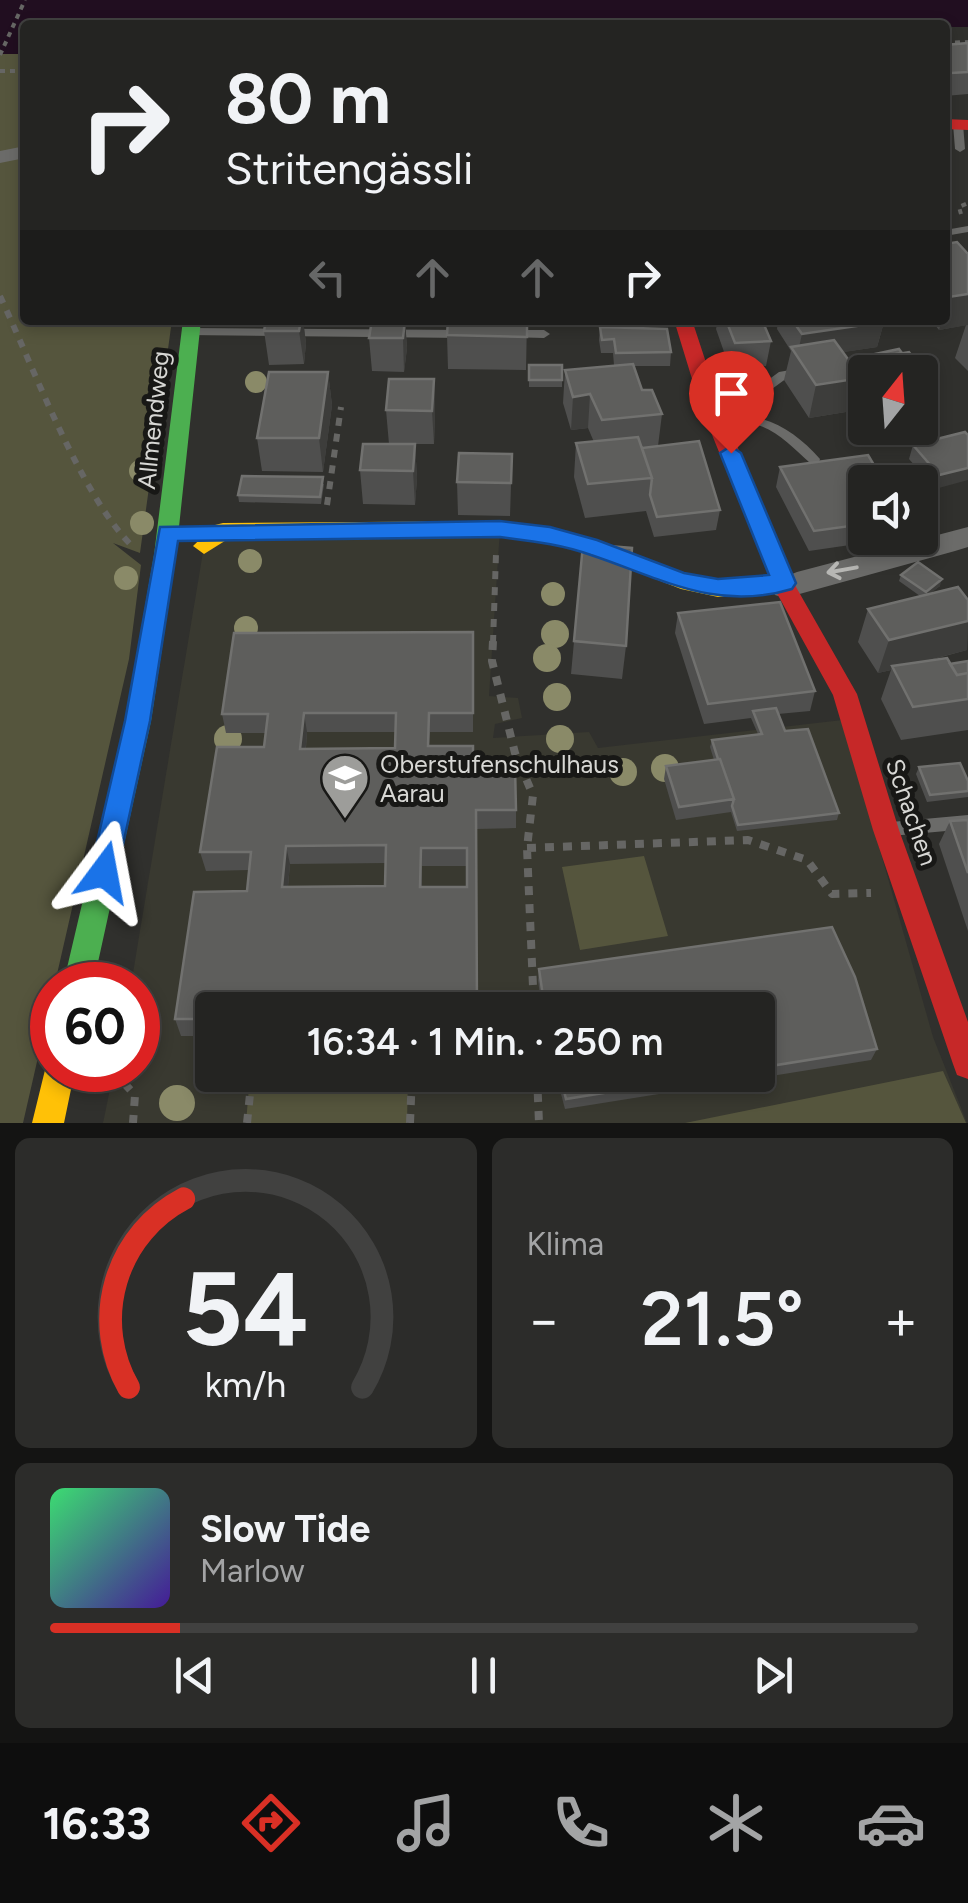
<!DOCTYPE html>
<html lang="de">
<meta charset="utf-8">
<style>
body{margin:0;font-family:Figtree,sans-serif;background:#2c2c2a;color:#f1f3f6;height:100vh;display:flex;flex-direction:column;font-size:38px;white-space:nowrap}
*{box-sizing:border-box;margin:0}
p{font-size:32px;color:#a3a4a5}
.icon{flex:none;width:55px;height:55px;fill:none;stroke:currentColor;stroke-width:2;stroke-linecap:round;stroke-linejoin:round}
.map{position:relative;height:1123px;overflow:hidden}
.drawer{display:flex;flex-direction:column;gap:15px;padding:15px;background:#141413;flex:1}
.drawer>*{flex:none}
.guide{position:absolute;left:20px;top:20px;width:930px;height:305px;border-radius:10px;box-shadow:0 5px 15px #0003,0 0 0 2px #414140;background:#242422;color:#f1f3f6;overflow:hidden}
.needle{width:65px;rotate:17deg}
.controls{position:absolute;left:848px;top:355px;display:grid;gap:20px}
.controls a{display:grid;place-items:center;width:90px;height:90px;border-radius:10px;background:#242422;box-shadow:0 5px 15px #0003,0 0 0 2px #414140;font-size:50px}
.speed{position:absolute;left:30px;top:962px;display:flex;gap:20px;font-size:50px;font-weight:700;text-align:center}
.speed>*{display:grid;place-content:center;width:130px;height:130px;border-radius:50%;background:#242422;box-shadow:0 5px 15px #0003,0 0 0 2px #414140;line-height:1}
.speed .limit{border:15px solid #d22;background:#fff;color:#111}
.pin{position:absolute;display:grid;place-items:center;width:85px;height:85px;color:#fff;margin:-102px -42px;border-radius:50% 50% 50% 0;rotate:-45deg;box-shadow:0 0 10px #0007}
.pin .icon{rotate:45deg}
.me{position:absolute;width:110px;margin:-55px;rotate:13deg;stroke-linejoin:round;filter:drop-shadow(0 0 8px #0008)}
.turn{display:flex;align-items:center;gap:35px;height:210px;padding:0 40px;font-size:45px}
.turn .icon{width:130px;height:130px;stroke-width:2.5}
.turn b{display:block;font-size:70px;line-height:85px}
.lanes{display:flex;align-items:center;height:95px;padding:0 40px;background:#0003;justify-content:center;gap:50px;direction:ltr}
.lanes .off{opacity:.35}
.big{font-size:75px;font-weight:600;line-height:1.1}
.drawer .card{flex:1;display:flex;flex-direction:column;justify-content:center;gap:15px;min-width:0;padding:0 35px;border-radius:15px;background:#2c2c2a}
.drawer .dial{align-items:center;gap:0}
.dial svg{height:260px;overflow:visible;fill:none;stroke:#414140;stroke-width:7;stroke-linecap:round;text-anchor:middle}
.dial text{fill:#f1f3f6;stroke:none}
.song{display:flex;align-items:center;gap:30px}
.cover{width:120px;height:120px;border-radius:15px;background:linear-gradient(135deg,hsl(140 70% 55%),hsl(260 70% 35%))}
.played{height:10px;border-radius:5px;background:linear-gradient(90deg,#d93025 15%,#414140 15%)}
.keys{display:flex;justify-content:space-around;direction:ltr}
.heat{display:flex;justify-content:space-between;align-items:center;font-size:55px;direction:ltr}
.drawer .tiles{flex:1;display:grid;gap:15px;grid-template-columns:1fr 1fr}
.card:last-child{grid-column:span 2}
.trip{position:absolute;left:195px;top:992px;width:580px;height:100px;border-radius:10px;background:#242422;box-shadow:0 5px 15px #0003,0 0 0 2px #414140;font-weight:600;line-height:100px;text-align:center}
.tabs{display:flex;height:160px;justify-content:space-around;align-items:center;background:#0e0e0e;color:#a3a4a5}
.tabs .icon{width:70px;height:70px}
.tabs .current{color:#d93025}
.tabs b{font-size:45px;color:#f1f3f6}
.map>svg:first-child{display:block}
</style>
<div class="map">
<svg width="968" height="1123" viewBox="0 0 968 1123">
<rect width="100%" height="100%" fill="#30302d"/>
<!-- built -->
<path fill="#393930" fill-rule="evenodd" d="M500,529l-11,167 29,2 4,20 -27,6 -2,14 96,-6 9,16 245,-28 90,317 34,86h-864l11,-53h24v-85h-7l73,-439 19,-15zM212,1010h546v65h-546z"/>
<!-- green -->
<path fill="#55553d" d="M0,54h25v266h147l-32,233 -27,-10 28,22 -12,94 -106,464h-23z
M644,856l24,80 -88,14 -18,-83z
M943,1071l23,52h-281z
M250,1075h158l-1,48h-161z"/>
<!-- water -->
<path fill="#210e20" d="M0,0h968v27l-943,-2v29h-25z"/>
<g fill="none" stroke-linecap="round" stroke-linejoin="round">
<!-- path-far2 -->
<path stroke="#666664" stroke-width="4" stroke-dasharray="5 5" stroke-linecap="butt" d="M945,43l23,-1
M0,55l25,-55
M0,71h25
M961,214l-2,-7 9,-4"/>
<!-- path-far1 -->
<path stroke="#666664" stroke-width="6" stroke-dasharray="8 8" stroke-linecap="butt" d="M0,296c33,70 80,198 132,250
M327,505l14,-98
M493,643l3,-89"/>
<!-- path -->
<path stroke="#666664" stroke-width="8" stroke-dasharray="9 9" stroke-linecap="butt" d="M493,641l-1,20 23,92 18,42 -6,53 7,162
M527,848l221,-8 59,20 25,34 39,-1
M112,1070l23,25 -2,28
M537,1075l2,48
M247,1123l5,-48
M410,1123l2,-48"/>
<!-- lane -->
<path fill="#6b6b69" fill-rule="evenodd" d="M958,121l5,3 2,25 -5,3 -5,-3 -2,-25z
M968,226v6l-23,4v-6z
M191,328l274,2 6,4 -6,4 -278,-3v-6z
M511,330h33l6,4 -6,4 -37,-1 -2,-3z
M801,368l4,1 2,3 -2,3 -18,3 -26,19 -51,12 -6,-4 2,-3 47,-11 26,-19z
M736,415c35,1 61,18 84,44l-1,3h-10c-16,-14 -34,-34 -56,-38 -14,-3 -30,3 -41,-4l6,-4z
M968,815v14l-77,7 -6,-2 -2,-5 2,-5 6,-2z"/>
<!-- street -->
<path fill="#6b6b69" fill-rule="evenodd" d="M25,146v12l-25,5v-12z
M968,527v20l-13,4 -170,47 -10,-3 -4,-7 4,-7 22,-9z"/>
<!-- fast -->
<path fill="#4caf50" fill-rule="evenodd" d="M183,320h18l-25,235 -25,166 -58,264h-30l62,-264 29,-166z"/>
<!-- slow -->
<path fill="#ffc107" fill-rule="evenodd" d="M500,521l49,6 48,13 87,33 34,6 66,-4 8,2 3,6 -3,6 -8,2 -66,6 -37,-8 -90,-35 -42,-11 -49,-6 -272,2 -24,15 -11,-8 22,-21 8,-2z
M52,1058v12h23l-11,53h-32l13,-53z"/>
<!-- jam -->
<path fill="#c62828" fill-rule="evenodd" d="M945,119l23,1v10l-23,-1z
M674,320h18l28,85 76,182 61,107 42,136 69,192v57l-11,-4 -4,-11 -80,-234 -40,-135 -59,-107 -74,-183z"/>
</g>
<!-- trees -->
<g fill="#8a8a68">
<circle cx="256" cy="382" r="11"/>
<circle cx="140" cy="471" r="11"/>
<circle cx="142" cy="523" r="12"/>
<circle cx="250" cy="561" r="12"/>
<circle cx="126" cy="578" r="12"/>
<circle cx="553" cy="594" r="12"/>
<circle cx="246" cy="628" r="12"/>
<circle cx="555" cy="634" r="14"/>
<circle cx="547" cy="658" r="14"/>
<circle cx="557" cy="697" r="14"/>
<circle cx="228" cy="739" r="14"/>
<circle cx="560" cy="739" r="14"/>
<circle cx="665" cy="768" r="14"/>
<circle cx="623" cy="772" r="14"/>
<circle cx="177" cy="1103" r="18"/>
</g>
<!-- wall -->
<path fill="#4f4f4e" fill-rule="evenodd" d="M968,43v51l-23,2v-51z
M945,244l23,10v117l-13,-13 11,-33 -27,5 -8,-10h14z
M303,320l3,23 -2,21 -35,1 -5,-34z
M405,320l2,28 -3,24 -32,-1 -3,-33z
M527,320l-1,50 -78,-1 -1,-34z
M718,320h44l9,21 -5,25 -36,3 -14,-40z
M778,320h105l1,2 -7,25 -34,5 7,10 18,-3 2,-4 29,-6 3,4 7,-1 25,33 -11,34h-3v-47h-55v56h10l-10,1 -13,-18 -43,7 -25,-38 7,-29 -14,-22z
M600,327l71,25 -1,14h-36l8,24 20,24 -4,32 62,64 -4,20 -62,7 -8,-26 -61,7 -11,-41 2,-34 18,-1 -6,-14 -17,2 -8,-27 2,-33 49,-5 -1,-12h-12l-2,-13z
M529,365h33v22h-33z
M328,372l4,33 -9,67 -61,-1 -5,-33z
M434,379l1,33 -1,32h-45l-3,-34z
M968,435l-33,54 -26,-30 4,-14z
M415,444l2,34 -2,27 -52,-1 -3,-34z
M512,454l-2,62 -52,-1 -1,-33z
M780,467l85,15v56h33l-89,13 -33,-64z
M324,484l-3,20 -82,-2 -1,-7z
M583,544l43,102 -4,33 -51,-5z
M901,575l39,11 -11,8 39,6 -1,50 -44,12 27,2 18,-3v69l-67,10 -20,-41 10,-29 -13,3 -20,-31 10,-33 52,-13 -21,-15z
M678,613l137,78 -5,20 -32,3 7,17 54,82 -2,7 -100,11 -6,-19 -55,8 -12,-41 2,-13 48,-6 -4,-13 2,-7 46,-6 -7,-16 -47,6 -29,-91z
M473,632v100h-43l-1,14 44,20 43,44v18l-40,1 1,181h-265v26h-31l-6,-17 72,-128 2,-21 -43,1 -6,-19 64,-105 2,-14h-40l-4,-19zM307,732h89l-1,16h-89zM386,863l-1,23 -97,1 2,-23zM422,866h45v21h-45z
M919,767l49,14v16l-41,5 -11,-28z
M968,820v111l-29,-87 11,-23z
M832,927l23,50 22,72 -6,11 -306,49 -9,-34h202v-65h-216l-4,-30 1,-11z"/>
<!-- shaded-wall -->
<path fill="#3d3d3b" d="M968,294v31l-29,5 3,-10h3v-9l4,-14z
M301,320h2l3,23 -2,21 -5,-33z
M405,320l2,28 -3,24 -1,-34z
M884,322l-7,25 -78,12 -2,-3 5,-22z
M328,372l4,33 -9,67 -4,-34z
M861,378l-9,33 -43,7 7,-33z
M434,379l1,33 -1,32 -2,-33z
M934,385l-11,34h-3v-31z
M590,394l-2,34 -17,2 2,-33z
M415,444l2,34 -2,27 -2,-34z
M968,468v12l-33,9 4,-14z
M942,579l-2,7 -17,13 3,-7z
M968,621l-1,29 -73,19 -2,-3 -1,4 -13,3 11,-33z
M304,713l3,19 -3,35 -4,-18z
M286,846l4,18 -4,41 -4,-18z"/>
<!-- building -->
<path fill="#5e5e5c" stroke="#71716f" stroke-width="2.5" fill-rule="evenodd" d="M968,43v29l-17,1 -6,-6v-22z
M957,242l11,12v40l-19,3 -4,-5v-48z
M266,320h35l-2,11h-35z
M372,320h33l-2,18h-34z
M448,320h79v17l-80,-2z
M726,320h36l9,21 -36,2z
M792,320h91l1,2 -82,12z
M600,327l67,2 4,23 -55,1 -2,-14 -12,1z
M834,340l16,22 59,-10 25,33 -14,3v-16h-55v11l-4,-5 -45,7 -25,-38z
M899,349l3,4 -30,5 -2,-3z
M633,364l9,26h10l10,24 -60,6 -12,-26 -17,3 -8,-27z
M529,365h33v15h-33z
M269,372h59l-9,66h-62z
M389,379h45l-2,32 -46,-1z
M965,432l3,3v33l-29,7 -26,-30z
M638,437l14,41 -64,6 -12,-41z
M699,441l21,69 -63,7 -7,-22 2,-17 -10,-30z
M363,444h52l-2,27 -53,-1z
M459,453l53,1 -1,29 -54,-1z
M868,455l16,27h-19v42l-51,7 -34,-64z
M242,476l81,1 -3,20 -82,-2z
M583,544l49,4 -6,98 -52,-5z
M918,562l24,17 -16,13 -25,-17z
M958,587l10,13v21l-79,19 -21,-31z
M780,602l35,89 -107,13 -30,-91z
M473,632v81h-44l-1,33h45v20h42l1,44h-40l1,200h-265v9h-37l19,-127 53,-1 4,-39h-51l17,-105h47l4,-33h-46l12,-81zM304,713h92l-1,35 -95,1zM386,845l-1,41 -103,1 4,-41zM421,848h46v39h-47z
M947,658l10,17 11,-2v26l-55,8 -21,-41z
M968,661v12l-11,2 -7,-11z
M776,708l9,23 23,-2 31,84 -101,12 -6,-19 2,-7 -14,-40h-2l-6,-19 50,-6 -9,-23z
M720,759l14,40 -55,8 -13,-41z
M960,763l8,18v10l-38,4 -11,-28z
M968,820v53l-18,-52z
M832,927l23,50 22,72 -119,19v-58h-213l-6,-41z
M560,1075h155l-149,24z"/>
<!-- one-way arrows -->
<defs><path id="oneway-shaft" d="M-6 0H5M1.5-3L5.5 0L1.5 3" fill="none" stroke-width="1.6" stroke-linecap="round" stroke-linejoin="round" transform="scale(2.5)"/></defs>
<use stroke="#b7b7b4" href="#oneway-shaft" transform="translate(842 570) rotate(170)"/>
<!-- route -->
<path fill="#1a73e8" stroke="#114b97" stroke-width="2.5" d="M731,446l10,7 55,130 -4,6c-76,23 -132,-11 -201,-34 -30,-11 -60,-14 -91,-18l-322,4 -28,180 -33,151 -4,9 -9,3 -10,-3 -4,-9 35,-151 35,-194 340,-6 50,6 47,13 87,33 34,6 51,-4 -49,-122z"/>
<!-- icons -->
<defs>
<g id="school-pin" transform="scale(2.5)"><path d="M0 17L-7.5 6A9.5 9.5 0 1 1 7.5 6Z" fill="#9d9d9a" stroke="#181816"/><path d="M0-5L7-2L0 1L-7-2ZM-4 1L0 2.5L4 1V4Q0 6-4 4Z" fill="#fff"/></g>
</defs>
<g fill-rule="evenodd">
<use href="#school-pin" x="345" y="778"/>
</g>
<g text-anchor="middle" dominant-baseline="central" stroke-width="10" stroke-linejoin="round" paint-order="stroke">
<!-- street labels -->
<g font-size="25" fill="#d7d7d4" stroke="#181816">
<text transform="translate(153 420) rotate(-84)">Allmendweg</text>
<text transform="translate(912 812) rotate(71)">Schachen</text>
</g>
<!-- poi labels -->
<g font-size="25" fill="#d7d7d4" stroke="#181816" text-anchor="start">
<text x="380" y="764">Oberstufenschulhaus<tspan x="380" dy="29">Aarau</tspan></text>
</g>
</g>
</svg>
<div class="controls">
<a><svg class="needle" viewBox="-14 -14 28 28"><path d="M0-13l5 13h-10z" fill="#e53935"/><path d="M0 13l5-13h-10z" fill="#a3a4a5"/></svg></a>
<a><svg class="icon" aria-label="sound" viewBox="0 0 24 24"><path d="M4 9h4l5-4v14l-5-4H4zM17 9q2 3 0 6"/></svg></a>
</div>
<div class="speed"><div class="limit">60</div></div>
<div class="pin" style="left:731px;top:453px;background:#d93025"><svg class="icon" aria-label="arrive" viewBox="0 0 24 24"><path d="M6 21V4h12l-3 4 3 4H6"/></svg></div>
<svg class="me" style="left:104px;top:872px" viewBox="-20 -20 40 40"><path d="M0-17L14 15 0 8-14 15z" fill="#1a73e8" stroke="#fff" stroke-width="4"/></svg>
<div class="trip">16:34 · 1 Min. · 250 m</div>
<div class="guide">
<div class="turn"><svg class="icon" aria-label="right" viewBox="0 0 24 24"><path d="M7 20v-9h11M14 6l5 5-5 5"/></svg><div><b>80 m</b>Stritengässli</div></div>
<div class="lanes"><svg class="icon off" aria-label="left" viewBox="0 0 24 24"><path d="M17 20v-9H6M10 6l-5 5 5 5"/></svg><svg class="icon off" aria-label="ahead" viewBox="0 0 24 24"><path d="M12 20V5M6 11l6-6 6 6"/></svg><svg class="icon off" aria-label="ahead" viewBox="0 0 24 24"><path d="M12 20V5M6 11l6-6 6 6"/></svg><svg class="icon" aria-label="right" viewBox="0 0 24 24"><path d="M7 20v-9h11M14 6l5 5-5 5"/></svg></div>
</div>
</div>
<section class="drawer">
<div class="tiles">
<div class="card dial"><svg viewBox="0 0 100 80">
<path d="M14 69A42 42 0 1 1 86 69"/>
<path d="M14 69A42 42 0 0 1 31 11" stroke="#d93025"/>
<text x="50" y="56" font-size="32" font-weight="700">54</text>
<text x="50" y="72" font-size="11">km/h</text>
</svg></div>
<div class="card"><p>Klima</p>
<div class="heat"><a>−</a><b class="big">21.5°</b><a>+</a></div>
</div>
<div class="card">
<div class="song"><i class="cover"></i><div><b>Slow Tide</b><p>Marlow</p></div></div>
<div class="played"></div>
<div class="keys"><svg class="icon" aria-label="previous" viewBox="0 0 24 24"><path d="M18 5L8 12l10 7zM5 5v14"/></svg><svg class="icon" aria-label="pause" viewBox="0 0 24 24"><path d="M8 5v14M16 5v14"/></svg><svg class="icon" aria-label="next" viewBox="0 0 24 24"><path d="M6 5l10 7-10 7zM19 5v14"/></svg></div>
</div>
</div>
</section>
<nav class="tabs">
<b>16:33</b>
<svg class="icon current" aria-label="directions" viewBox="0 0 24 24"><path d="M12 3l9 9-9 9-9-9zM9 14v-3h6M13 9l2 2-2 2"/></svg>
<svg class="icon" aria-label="music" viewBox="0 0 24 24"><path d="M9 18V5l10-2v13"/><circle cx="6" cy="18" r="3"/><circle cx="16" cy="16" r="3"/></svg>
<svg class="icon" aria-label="phone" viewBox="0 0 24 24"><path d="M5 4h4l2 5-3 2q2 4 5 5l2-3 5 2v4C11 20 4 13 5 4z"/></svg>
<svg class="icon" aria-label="climate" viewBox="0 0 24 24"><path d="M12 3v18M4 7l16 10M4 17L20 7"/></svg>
<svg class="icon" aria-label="car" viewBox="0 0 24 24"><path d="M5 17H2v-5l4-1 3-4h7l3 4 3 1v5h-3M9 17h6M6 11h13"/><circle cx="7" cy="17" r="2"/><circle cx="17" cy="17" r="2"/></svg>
</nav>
